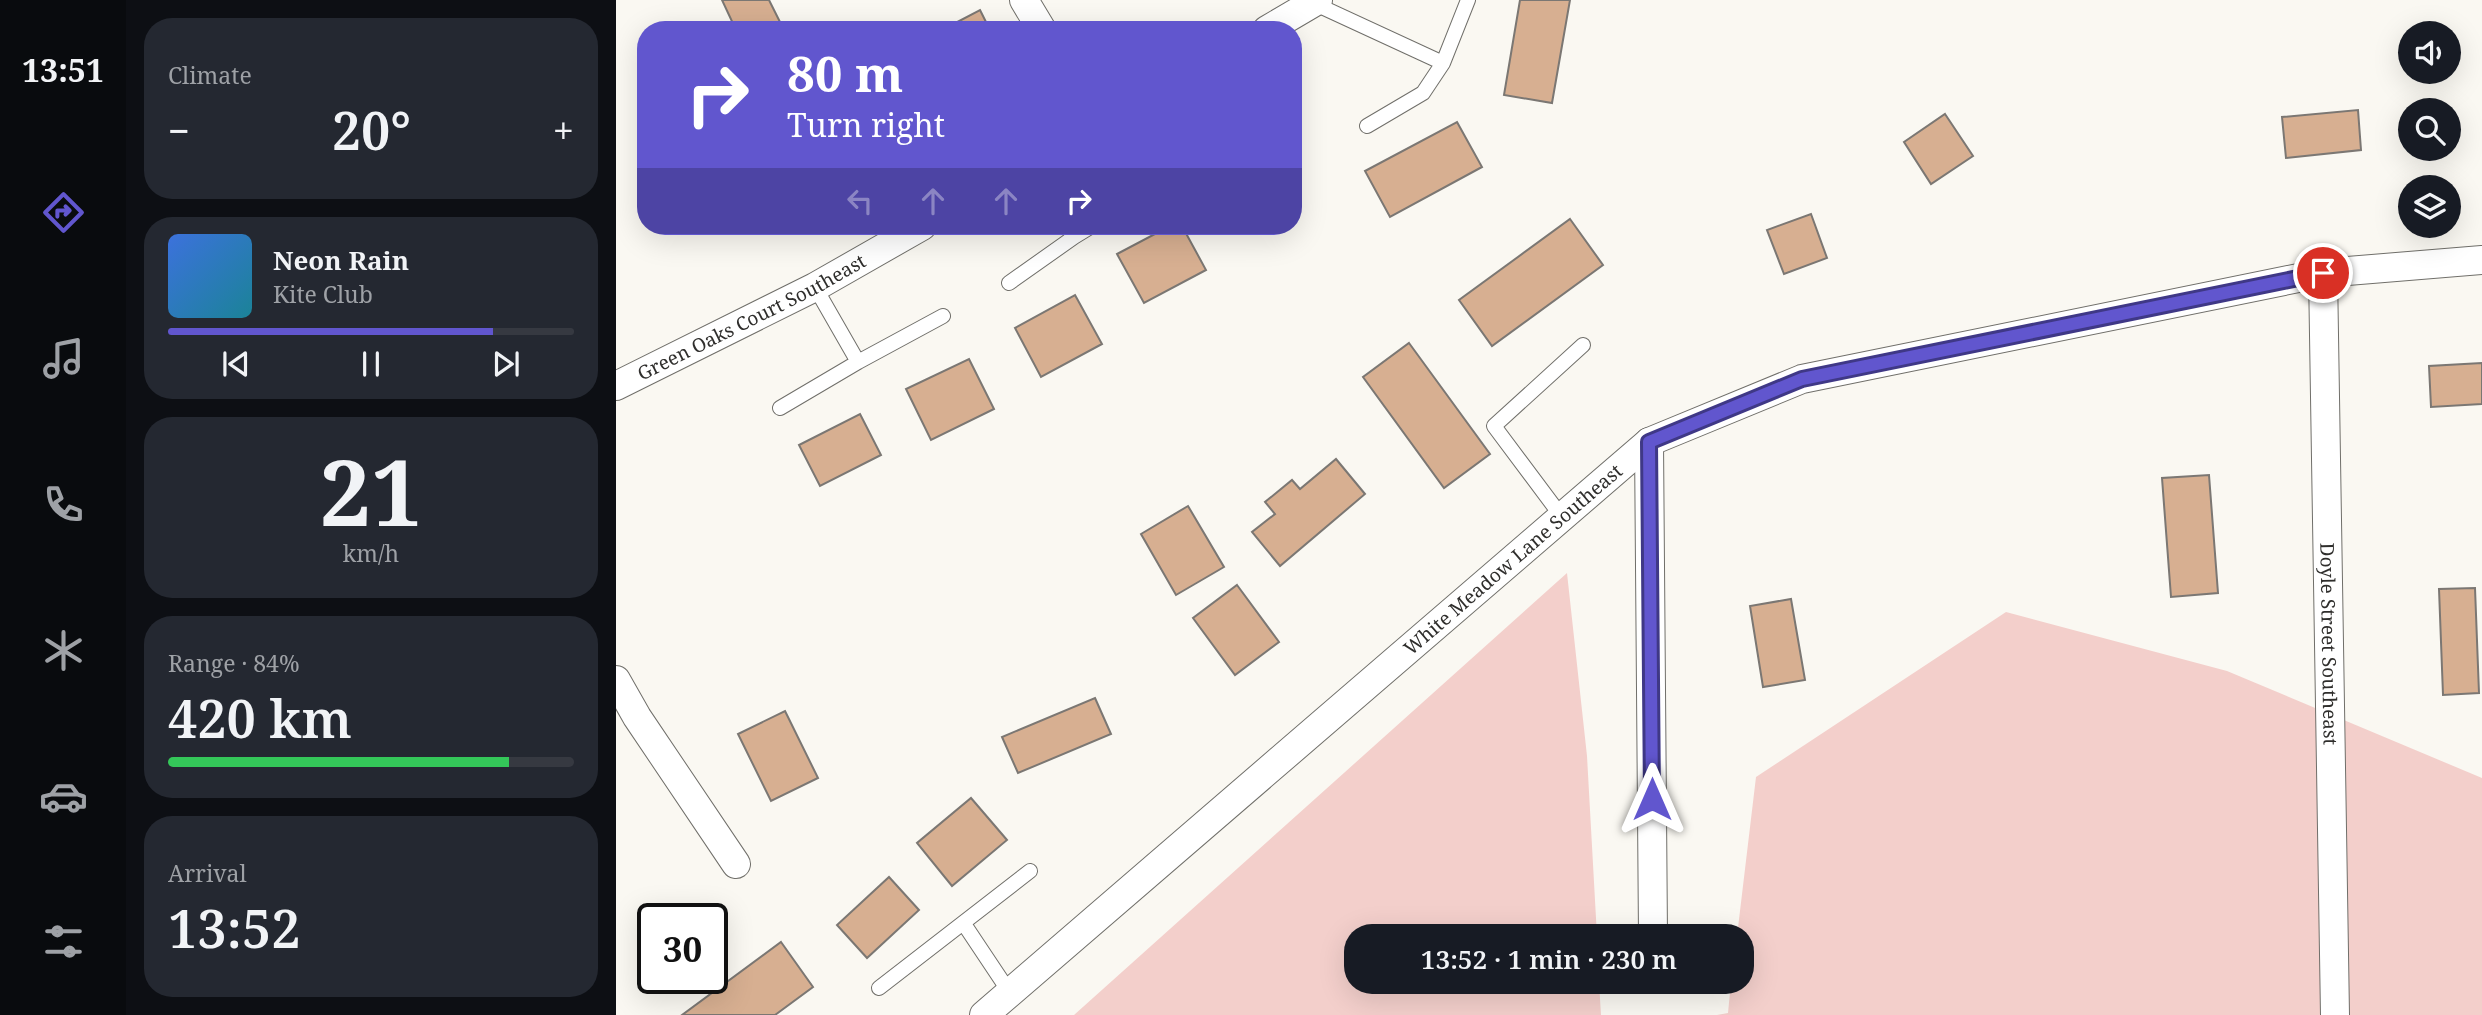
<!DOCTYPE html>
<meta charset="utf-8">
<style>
body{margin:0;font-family:"Noto Serif",serif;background:#242831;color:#f1f3f6;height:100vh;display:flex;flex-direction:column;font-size:26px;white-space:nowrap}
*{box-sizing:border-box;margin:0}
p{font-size:23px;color:#9ea1a6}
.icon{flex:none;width:38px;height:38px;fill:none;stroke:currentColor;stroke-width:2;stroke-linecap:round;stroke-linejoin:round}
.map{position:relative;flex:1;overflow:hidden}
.panel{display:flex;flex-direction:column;gap:18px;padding:18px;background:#0d0f14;width:490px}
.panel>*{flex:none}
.top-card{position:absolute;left:21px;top:21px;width:665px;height:214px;border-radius:28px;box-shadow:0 7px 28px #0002;background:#6156ce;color:#fff;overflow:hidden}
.fabs{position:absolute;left:1782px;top:21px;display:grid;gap:14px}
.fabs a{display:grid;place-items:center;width:63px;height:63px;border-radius:50%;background:#171b24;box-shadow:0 7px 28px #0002;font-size:35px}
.speed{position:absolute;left:21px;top:903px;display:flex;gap:14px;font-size:35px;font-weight:700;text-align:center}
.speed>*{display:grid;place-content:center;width:91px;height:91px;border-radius:50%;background:#171b24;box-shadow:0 7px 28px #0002;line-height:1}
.speed .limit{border:4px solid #111;border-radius:10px;background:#fff;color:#111}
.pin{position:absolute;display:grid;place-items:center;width:60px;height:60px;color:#fff;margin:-30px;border:4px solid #fff;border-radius:50%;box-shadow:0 2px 7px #0007}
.me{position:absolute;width:77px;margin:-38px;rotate:0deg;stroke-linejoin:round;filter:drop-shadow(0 0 5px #0008)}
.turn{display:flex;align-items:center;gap:24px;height:147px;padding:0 35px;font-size:32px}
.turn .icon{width:91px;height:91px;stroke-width:2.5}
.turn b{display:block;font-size:49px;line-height:60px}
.lanes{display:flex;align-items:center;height:66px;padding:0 35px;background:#0003;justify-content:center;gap:35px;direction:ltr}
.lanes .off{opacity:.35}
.big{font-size:52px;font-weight:600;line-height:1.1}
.panel .tile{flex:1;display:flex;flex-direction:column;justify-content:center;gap:10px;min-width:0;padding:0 24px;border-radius:28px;background:#242831}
.panel .dial{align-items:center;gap:0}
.dial b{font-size:91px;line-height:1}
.song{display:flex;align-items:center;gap:21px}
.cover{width:84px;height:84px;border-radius:10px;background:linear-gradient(135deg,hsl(220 70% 55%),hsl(190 70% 35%))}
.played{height:7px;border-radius:4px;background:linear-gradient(90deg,#6156ce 80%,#363941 80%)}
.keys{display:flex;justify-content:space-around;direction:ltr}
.heat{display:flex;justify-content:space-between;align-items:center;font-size:38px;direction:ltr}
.charge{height:10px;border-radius:5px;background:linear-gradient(90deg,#34c759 84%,#363941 0)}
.trip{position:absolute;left:728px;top:924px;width:410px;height:70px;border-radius:28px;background:#171b24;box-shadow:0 7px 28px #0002;font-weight:600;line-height:70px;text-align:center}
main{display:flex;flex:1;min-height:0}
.menu{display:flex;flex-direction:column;width:126px;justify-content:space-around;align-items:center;background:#090b0e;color:#9ea1a6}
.menu .icon{width:49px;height:49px}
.menu .active{color:#6156ce}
.menu b{font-size:32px;color:#f1f3f6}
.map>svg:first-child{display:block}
</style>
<main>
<nav class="menu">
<b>13:51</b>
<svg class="icon active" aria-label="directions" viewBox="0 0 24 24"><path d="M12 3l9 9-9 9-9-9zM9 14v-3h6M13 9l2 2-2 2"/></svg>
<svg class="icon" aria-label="music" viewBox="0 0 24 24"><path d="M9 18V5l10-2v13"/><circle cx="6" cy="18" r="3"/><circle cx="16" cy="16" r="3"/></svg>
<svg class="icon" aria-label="phone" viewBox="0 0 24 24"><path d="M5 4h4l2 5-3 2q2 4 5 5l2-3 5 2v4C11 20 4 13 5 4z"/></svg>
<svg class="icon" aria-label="climate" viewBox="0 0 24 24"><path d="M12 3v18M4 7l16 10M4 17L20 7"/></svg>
<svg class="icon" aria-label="car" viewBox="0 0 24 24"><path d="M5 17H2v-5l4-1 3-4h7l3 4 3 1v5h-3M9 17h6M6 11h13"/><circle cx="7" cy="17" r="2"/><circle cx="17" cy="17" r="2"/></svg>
<svg class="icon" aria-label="filters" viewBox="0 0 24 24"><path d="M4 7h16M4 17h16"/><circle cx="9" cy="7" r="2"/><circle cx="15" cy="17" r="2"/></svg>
</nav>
<section class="panel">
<div class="tile"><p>Climate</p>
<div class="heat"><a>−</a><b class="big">20°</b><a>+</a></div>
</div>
<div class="tile">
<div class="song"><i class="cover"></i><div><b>Neon Rain</b><p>Kite Club</p></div></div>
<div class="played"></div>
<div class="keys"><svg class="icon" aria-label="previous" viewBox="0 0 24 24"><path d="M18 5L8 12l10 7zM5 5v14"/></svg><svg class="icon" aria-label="pause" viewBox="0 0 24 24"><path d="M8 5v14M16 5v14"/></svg><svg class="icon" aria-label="next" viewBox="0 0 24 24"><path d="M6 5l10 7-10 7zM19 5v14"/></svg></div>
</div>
<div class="tile dial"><b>21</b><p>km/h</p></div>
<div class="tile"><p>Range · 84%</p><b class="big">420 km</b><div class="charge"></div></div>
<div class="tile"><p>Arrival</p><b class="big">13:52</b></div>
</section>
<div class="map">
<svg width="1866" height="1015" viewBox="0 0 1866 1015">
<rect width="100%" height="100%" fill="#faf8f2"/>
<!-- green -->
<path fill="#f3cfcb" d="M951,573l20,183 10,180h-241v46h243l2,33h-527z
M1390,612l221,59 255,107v237h-765l11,-2 3,-31h10v-46h-4l19,-159z"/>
<!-- building -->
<path fill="#d7af91" stroke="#7b7773" stroke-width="2" d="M106,0h47l15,30h-48z
M904,0h50l-18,103 -48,-8z
M364,10l10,20h-48z
M1742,110l3,40 -75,8 -4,-41z
M1329,114l28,42 -42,28 -27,-42z
M841,122l25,45 -92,50 -25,-46z
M1195,214l16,44 -43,16 -17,-44z
M954,219l33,46 -111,81 -33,-46z
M554,226h12l24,44 -62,33 -27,-49z
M459,295l27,49 -61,33 -26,-49z
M793,343l81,111 -46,34 -81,-111z
M353,359l25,50 -63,31 -25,-51z
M1866,363v41l-51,3 -2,-41z
M244,414l21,41 -61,31 -21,-41z
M720,459l29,35 -85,72 -28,-34 23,-18 -10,-12 27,-22 8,9z
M1593,475l9,118 -47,4 -9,-119z
M572,506l36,61 -48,28 -35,-61z
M621,585l42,57 -44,33 -42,-57z
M1859,588l4,105 -36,2 -4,-106z
M1175,599l14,81 -42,7 -13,-81z
M479,698l16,36 -93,39 -16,-36z
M169,711l33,67 -47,23 -33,-67z
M355,798l36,42 -55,46 -35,-43z
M273,877l30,33 -52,48 -30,-33z
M165,942l32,45 -38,28h-93z"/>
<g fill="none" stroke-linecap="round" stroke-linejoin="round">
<!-- lane casing -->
<g stroke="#706f6a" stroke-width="16">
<path id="lane" d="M697,3l130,60 -20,30 -56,33
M827,63l25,-63
M450,226l8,11 18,-11
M393,283l65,-46
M242,362l85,-46
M164,408l78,-46 -43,-75
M946,517l-68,-91 89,-81
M348,924l46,69
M263,988l151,-117"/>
</g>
<!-- street casing -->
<g stroke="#706f6a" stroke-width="30">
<g id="street">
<path d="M408,0l18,30"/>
<path d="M651,30l51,-30"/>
<path id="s1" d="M1707,273l12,742"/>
<path id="s2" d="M0,386l199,-99 107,-61"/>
<path d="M1033,442l4,494"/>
<path d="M0,680l21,37 99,147"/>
<path id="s3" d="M368,1015l665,-573 153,-63 521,-106 159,-13"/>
</g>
</g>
<!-- lane -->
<use href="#lane" stroke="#fff" stroke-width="14"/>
<!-- street -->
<use href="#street" stroke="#fff" stroke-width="28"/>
</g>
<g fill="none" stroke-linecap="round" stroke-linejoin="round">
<!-- route casing -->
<g stroke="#3f3886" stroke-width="18">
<path id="route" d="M1036,799l-3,-357 153,-63 521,-106"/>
</g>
<!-- route -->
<use href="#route" stroke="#6156ce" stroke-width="12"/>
</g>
<g text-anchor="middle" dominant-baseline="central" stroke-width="7" stroke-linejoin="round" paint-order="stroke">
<!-- street labels -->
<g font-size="19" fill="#2f2e2c" stroke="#fff">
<text stroke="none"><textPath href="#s2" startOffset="152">Green Oaks Court Southeast</textPath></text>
<text stroke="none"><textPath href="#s3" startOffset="698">White Meadow Lane Southeast</textPath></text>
<text stroke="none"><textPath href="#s1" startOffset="371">Doyle Street Southeast</textPath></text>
</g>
</g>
</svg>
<div class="fabs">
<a><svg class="icon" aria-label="sound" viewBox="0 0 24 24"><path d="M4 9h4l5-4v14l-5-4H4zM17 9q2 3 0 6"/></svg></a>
<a><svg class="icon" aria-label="search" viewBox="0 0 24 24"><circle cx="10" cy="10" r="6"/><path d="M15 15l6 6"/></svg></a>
<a><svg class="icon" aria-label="layers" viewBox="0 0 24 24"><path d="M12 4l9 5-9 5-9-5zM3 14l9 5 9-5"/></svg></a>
</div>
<div class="speed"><div class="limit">30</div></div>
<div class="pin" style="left:1707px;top:273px;background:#d93025"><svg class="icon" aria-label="arrive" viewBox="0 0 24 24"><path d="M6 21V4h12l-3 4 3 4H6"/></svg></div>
<svg class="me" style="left:1036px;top:799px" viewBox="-20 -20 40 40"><path d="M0-17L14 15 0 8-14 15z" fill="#6156ce" stroke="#fff" stroke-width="4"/></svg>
<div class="trip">13:52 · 1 min · 230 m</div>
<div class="top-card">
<div class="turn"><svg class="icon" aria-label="right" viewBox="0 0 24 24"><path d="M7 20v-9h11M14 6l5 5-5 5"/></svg><div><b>80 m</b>Turn right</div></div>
<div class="lanes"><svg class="icon off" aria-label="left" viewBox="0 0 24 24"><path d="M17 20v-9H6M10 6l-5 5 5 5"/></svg><svg class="icon off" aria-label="ahead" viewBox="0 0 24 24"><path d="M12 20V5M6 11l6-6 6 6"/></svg><svg class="icon off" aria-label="ahead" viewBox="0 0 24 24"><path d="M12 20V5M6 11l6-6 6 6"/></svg><svg class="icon" aria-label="right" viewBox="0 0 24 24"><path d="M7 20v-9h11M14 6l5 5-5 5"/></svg></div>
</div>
</div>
</main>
